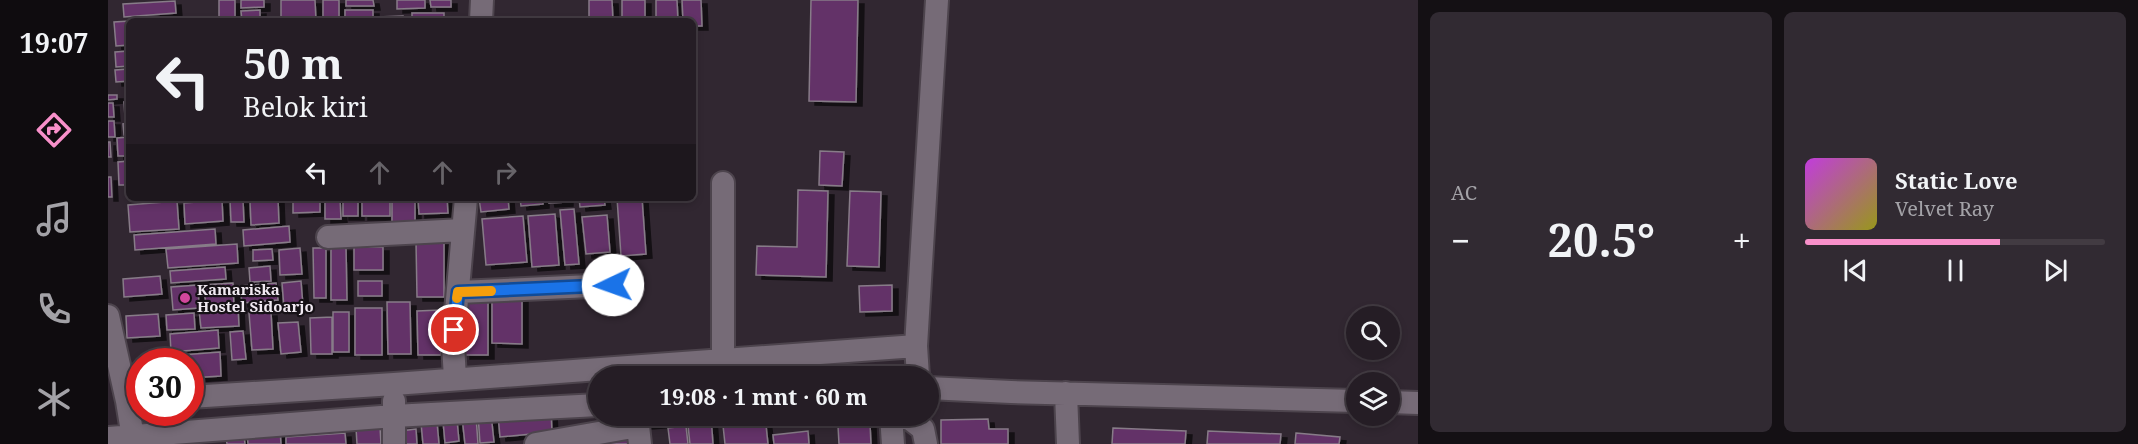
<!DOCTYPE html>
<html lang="id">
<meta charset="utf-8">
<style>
body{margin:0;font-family:"Noto Serif",serif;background:#312a32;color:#f1f3f6;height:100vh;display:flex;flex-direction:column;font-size:22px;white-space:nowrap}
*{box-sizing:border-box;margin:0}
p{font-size:20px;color:#a3a2a7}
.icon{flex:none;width:33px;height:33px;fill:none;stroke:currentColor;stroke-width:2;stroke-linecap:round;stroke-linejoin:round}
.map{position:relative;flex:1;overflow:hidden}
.panel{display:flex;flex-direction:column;gap:12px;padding:12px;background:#141014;width:720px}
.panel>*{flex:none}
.guide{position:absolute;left:18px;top:18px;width:570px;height:183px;border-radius:9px;box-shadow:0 3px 9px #0003,0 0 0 2px #423b42;background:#251d25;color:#f1f3f6;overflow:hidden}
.buttons{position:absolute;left:1238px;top:306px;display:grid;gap:12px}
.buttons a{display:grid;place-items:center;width:54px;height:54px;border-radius:50%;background:#251d25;box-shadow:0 3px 9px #0003,0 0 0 2px #423b42;font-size:30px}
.speed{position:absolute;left:18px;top:348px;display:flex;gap:12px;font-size:30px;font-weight:700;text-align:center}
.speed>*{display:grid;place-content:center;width:78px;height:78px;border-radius:50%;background:#251d25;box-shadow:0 3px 9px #0003,0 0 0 2px #423b42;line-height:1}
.speed .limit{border:9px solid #d22;background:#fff;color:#111}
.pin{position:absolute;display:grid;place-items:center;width:51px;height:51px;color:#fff;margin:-26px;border:3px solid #fff;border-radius:50%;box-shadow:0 2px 6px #0007}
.me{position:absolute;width:66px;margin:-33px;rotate:267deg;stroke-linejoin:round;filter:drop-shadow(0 0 4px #0008)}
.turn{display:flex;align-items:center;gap:21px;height:126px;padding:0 18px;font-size:27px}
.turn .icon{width:78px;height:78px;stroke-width:2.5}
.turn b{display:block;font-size:42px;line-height:51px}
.lanes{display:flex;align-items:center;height:57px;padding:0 18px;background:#0003;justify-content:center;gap:30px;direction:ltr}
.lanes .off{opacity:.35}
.big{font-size:45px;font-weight:700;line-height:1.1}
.panel .widget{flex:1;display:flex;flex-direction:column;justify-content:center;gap:9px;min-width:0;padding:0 21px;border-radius:9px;background:#312a32}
.song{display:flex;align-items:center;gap:18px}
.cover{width:72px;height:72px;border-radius:9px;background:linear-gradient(135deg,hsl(290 70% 55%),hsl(60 70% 35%))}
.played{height:6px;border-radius:3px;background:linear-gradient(90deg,#f890ca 65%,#423b42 65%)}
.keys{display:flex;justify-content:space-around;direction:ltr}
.heat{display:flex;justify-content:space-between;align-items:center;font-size:33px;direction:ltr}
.panel .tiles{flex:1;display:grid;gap:12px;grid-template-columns:repeat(2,1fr)}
.trip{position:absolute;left:480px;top:366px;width:351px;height:60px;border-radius:30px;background:#251d25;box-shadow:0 3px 9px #0003,0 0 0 2px #423b42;font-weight:700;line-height:60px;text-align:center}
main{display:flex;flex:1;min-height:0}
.menu{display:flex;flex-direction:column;width:108px;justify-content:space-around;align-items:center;background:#0f0c0f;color:#a3a2a7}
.menu .icon{width:42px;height:42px}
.menu .active{color:#f890ca}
.menu b{font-size:27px;color:#f1f3f6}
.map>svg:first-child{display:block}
</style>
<main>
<nav class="menu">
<b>19:07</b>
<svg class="icon active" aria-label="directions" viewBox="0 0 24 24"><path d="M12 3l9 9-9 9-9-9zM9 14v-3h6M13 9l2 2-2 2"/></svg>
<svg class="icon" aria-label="music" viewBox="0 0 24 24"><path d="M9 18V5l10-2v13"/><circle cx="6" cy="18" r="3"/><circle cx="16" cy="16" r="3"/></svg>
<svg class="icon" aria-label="phone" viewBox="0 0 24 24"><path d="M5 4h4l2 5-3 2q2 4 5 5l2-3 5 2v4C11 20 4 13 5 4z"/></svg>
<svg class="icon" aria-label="climate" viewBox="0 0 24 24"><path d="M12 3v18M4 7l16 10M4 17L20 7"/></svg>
</nav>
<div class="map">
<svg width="1310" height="444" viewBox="0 0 1310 444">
<defs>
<filter id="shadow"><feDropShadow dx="6" dy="4" stdDeviation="0" flood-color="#0009"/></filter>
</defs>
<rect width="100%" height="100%" fill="#312731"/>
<!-- building -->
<path fill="#643368" stroke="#877b88" stroke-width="1.5" filter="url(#shadow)" d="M111,0h16v21h-16z
M133,0h23v7l-23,1z
M173,0h34l1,21h-35z
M215,0h16v21h-16z
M238,0h27l1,6h-28z
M289,0h28v8l-28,1z
M322,0h21v7h-20z
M481,0h23l1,21h-24z
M514,0h23v21h-23z
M548,0h21l1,21h-22z
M574,0h19l1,26h-9v-5h-10z
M703,0h47l-2,102 -47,-1z
M67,1l1,12 -52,4 -1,-13z
M152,10v11h-18l-1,-10z
M237,10h28v11h-28z
M304,13h32v8h-32z
M295,16v5h-26v-4z
M61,18v3h-37z
M21,21v24l-13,1 -2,-24z
M21,51v15l-13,1 -1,-15z
M21,69v12l-13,1 -1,-12z
M0,95h9v4l-9,1z
M16,102h5v14l-4,1z
M0,103h5l1,14h-6z
M0,121h6l1,16h-7z
M21,123v12h-5l-1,-11z
M21,137v19h-11l-1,-18z
M0,142h2l1,15h-3z
M712,151l24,1 -2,34 -23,-1z
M21,161v24h-10l-1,-23z
M0,177h3l1,20h-4z
M690,190l30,1 -2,86 -70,-2 1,-29 40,1z
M742,191l31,1 -2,75 -32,-1z
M185,198h27v14l-27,1z
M217,198h15l1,21h-16z
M235,198h15v18h-15z
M254,198h28v18h-28z
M284,198h23v24l-23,1z
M310,198h29l1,15 -29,1z
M371,198h29l1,11 -28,3z
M412,198h23v6l-22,2z
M440,198h19v4l-18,1z
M471,198h25l1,7 -25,2z
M509,198h25l4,56 -25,2z
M170,199l1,24 -28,2 -1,-24z
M114,200l1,21 -38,3 -1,-21z
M122,200h13l1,22h-13z
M69,201l2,28 -49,3 -2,-27z
M466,209l5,55 -14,1 -5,-55z
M447,214l4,51 -27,2 -4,-51z
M499,215l3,37 -24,2 -4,-37z
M415,216l4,46 -41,3 -4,-46z
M181,226l1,16 -46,4 -1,-16z
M107,229l1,15 -81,6 -1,-15z
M336,241v56h-27l-1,-55z
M129,244l1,19 -70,5 -2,-19z
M223,247h15l1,53h-16z
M246,247h29v23h-29z
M192,248l2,26 -22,1 -1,-25z
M205,248h13v50h-12z
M164,249l1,11 -20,1v-11z
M162,266l1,15 -21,1 -1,-14z
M117,267l1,12 -55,4 -1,-12z
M52,276l2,18 -38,3 -1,-18z
M193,281l2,25 -19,2 -2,-25z
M250,281h24v15h-24z
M125,283l1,23 -28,1 -2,-22z
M168,283l2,17 -36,3 -2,-17z
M90,285l1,23 -26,2 -2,-23z
M784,285v26l-32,1 -1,-26z
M357,296h23v59h-24z
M384,296h30v48l-30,-1z
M279,302h23l1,52h-23z
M130,307l1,19 -38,2 -2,-18z
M247,308h27v47h-27z
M333,310v45h-23l-1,-44z
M163,312l2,37 -21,1 -3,-37z
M225,312h16v40h-16z
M86,313l1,16 -28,1 -1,-15z
M50,314l2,22 -33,2 -1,-22z
M224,317v37h-21l-1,-36z
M190,322l3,30 -20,2 -3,-31z
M110,330l1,18 -48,4 -1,-18z
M135,331l3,28 -14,1 -2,-28z
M112,352l1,24 -31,2v-16h-34v-5z
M443,410l1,22 -52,5 -2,-22z
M383,414l3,28 -14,1 -2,-28z
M368,416l2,28h-13l-3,-27z
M537,416h36v6l-35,3z
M579,416h24l2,28h-23z
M614,416h43l3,28h-43z
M880,419l1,10h19v15h-67v-24z
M349,420l2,21 -14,2 -2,-22z
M329,422l2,22h-16l-2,-21z
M762,424l1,20h-32l-1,-18z
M578,426l2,18h-18l-2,-16z
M272,427l1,17h-24l-1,-16z
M1005,428l73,3 -1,13h-73z
M172,429l1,15h-33l-1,-13z
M308,429l1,15h-16l-1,-13z
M700,431l1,13h-35l-1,-9z
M1100,431l73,3 -1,10h-73z
M237,433l1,11h-60v-7z
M519,433l1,11h-23l-1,-9z
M1188,433l44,4 -1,7h-44z
M136,436l1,8h-18l-1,-7z"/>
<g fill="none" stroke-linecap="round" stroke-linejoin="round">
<!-- minor casing -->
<g stroke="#4d444d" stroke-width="26">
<path id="minor" d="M373,21l1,-21
M220,237l135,-7
M350,292l155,-7
M0,316l19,85 7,43
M615,361v-178
M810,376l-2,-30 21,-346
M347,378l-2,-33 13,-147
M820,388l83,4 345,9
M958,393l2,51
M82,397l204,-13 522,-38
M286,401v43
M1281,402l29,1
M783,416l2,28
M785,416l17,3 13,10 3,15
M0,438l286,-22 204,-11
M428,444l102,-18 2,18"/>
</g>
<!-- minor -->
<use href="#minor" stroke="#766b77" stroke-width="22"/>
</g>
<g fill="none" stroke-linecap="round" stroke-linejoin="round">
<!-- route casing -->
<g stroke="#114b97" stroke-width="15">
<path id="route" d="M346,330l4,-38 155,-7"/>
</g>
<!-- route -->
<use href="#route" stroke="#1a73e8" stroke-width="10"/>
<!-- slow -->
<path stroke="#f59e0b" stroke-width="10" d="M349,298l1,-6 33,-1"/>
</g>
<!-- markers -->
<circle fill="#d1479c" stroke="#161116" stroke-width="2" cx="77" cy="298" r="6"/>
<g text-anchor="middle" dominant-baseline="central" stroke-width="4.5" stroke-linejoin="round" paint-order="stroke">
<!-- poi labels -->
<g font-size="15" font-weight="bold" fill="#f1eaf2" stroke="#161116" text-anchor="start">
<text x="89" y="289">Kamariska<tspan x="89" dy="17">Hostel Sidoarjo</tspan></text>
</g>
</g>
</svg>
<div class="buttons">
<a><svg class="icon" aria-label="search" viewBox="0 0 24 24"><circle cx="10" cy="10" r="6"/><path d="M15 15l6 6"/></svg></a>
<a><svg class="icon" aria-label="layers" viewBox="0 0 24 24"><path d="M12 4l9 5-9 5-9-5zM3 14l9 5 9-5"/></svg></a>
</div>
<div class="speed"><div class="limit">30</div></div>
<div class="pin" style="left:346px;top:330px;background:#d93025"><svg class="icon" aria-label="arrive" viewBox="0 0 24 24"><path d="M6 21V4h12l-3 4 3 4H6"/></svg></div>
<svg class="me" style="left:505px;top:285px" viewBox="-20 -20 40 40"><circle r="19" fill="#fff"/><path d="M0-13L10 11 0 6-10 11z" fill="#1a73e8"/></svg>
<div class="trip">19:08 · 1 mnt · 60 m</div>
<div class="guide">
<div class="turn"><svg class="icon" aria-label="left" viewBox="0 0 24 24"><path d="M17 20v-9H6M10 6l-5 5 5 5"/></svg><div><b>50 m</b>Belok kiri</div></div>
<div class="lanes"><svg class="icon" aria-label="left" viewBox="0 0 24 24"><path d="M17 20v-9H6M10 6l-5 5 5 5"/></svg><svg class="icon off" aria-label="ahead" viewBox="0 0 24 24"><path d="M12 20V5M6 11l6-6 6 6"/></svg><svg class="icon off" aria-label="ahead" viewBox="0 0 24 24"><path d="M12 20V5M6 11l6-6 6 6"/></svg><svg class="icon off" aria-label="right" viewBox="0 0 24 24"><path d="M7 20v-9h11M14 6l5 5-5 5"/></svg></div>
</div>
</div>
<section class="panel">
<div class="tiles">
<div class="widget"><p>AC</p>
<div class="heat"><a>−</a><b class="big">20.5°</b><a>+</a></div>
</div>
<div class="widget">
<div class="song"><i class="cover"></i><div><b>Static Love</b><p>Velvet Ray</p></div></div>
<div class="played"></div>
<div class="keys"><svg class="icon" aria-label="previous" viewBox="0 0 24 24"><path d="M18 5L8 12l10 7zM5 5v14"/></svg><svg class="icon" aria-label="pause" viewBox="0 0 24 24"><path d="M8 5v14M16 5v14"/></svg><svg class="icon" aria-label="next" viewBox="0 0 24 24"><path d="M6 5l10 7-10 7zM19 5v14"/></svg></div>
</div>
</div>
</section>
</main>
